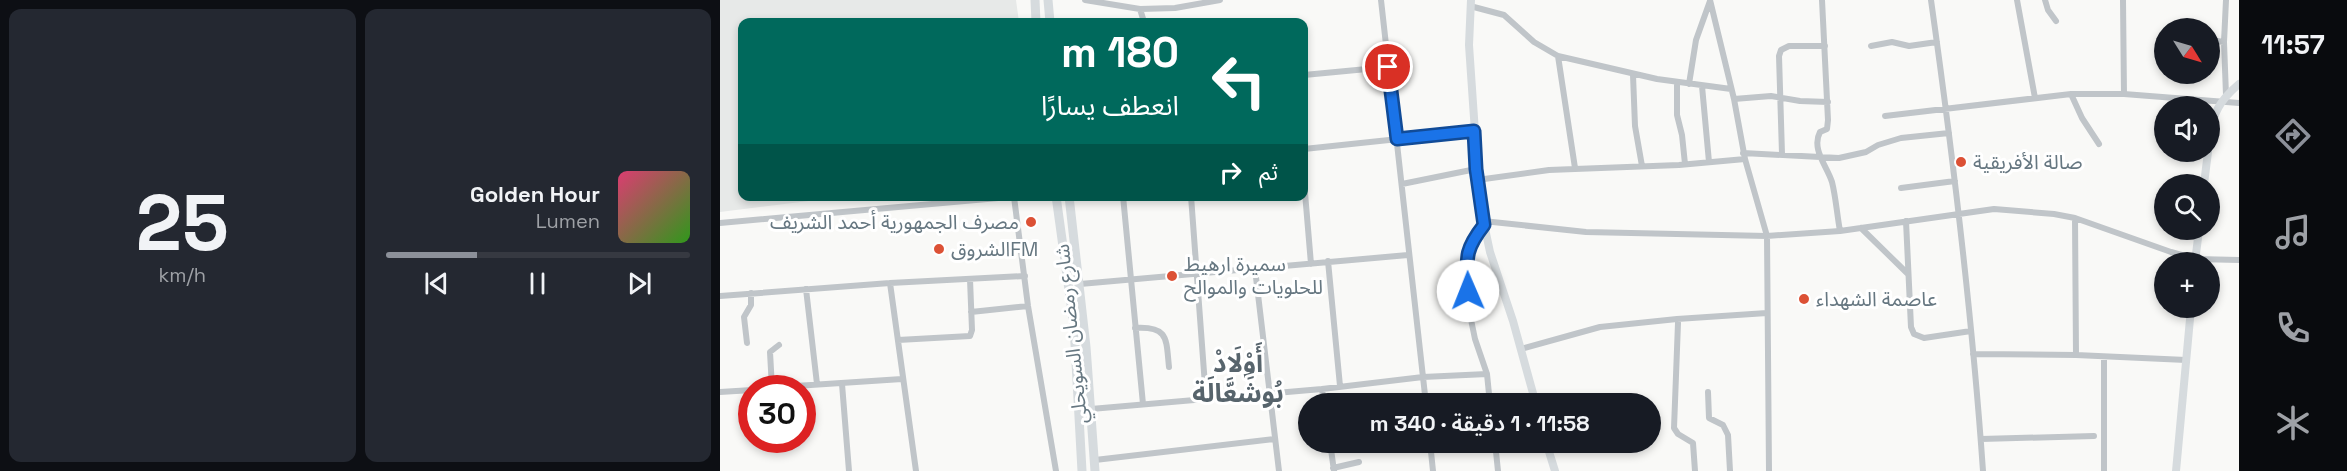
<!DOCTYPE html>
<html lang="ar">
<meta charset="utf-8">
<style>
body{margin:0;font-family:"Space Grotesk","Noto Sans Arabic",sans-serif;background:#242831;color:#f1f3f6;direction:rtl;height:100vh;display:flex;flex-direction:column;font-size:22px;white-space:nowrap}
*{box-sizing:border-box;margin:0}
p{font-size:20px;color:#9ea1a6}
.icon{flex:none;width:33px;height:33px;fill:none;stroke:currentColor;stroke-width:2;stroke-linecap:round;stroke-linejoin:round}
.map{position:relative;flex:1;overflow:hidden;direction:ltr}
.sheet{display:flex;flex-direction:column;gap:9px;padding:9px;background:#0d0f14;width:720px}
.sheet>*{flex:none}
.top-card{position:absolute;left:18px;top:18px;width:570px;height:183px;border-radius:12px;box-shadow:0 3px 9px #0003;direction:rtl;background:#00695c;color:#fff;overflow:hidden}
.needle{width:39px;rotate:127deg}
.fabs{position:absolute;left:1434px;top:18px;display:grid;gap:12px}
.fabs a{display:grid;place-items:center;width:66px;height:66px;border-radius:50%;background:#171b24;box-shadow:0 3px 9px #0003;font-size:30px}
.speed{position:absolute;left:18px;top:375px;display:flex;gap:12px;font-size:30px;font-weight:700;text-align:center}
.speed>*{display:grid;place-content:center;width:78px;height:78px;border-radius:50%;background:#171b24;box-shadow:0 3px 9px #0003;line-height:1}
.speed .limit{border:9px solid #d22;background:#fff;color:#111}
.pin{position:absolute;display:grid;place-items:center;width:51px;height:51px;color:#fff;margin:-26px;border:3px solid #fff;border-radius:50%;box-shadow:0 2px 6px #0007}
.me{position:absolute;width:66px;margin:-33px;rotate:359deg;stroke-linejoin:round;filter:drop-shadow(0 0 4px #0008)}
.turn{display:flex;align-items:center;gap:21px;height:126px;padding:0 30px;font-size:27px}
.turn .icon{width:78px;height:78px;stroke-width:2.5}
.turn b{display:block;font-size:42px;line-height:51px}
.then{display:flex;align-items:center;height:57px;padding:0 30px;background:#0003;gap:12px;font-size:22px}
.sheet .card{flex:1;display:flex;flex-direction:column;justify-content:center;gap:9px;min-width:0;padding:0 21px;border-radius:12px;background:#242831}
.sheet .dial{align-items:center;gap:0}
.dial b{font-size:78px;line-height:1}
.song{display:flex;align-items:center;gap:18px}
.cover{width:72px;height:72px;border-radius:9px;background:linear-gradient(135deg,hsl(340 70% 55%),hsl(110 70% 35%))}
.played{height:6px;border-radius:3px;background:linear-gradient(90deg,#8c9099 30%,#363941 30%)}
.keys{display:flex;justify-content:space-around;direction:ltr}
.sheet .tiles{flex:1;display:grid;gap:9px;grid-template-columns:repeat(2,1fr)}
.trip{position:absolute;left:578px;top:393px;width:363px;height:60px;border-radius:30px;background:#171b24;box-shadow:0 3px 9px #0003;font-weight:600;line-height:60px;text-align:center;direction:rtl}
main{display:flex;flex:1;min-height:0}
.tabs{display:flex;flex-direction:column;width:108px;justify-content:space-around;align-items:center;background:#090b0e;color:#9ea1a6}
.tabs .icon{width:42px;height:42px}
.tabs .on{color:#8c9099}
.tabs b{font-size:27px;color:#f1f3f6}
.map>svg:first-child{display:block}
</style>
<main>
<nav class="tabs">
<b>11:57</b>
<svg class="icon on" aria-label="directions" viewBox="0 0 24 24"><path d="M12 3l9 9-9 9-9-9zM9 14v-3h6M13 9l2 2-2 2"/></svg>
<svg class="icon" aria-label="music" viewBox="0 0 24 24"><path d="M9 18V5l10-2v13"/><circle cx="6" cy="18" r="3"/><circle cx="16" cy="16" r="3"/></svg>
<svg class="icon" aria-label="phone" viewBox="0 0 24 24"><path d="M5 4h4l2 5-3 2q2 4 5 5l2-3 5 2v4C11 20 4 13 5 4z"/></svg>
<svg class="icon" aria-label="climate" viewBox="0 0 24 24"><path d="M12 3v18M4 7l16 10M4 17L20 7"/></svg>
</nav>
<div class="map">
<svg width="1519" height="471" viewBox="0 0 1519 471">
<rect width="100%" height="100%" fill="#f9f9f7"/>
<!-- built -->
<path fill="#e7e9e8" d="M0,0h296l3,22h-277v174l123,1 -56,4 -89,11z"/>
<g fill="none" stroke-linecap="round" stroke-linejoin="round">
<!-- street -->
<path stroke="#c0c5c9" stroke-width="6" d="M365,0l55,9 35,-1 45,-8
M661,0l45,404
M990,0l24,99 11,60 22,77 2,235
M1102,0l6,120 -1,9 -7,3c-9,17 7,34 12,50 4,16 5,33 8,49
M1211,0c22,156 41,314 52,471
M1297,0l18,98
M1325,0l3,10 8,11
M1403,0l1,94
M1506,0l-2,42 2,53
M750,6l34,9 30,27 24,14 99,23 74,10
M420,9l4,13
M1490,40l14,2
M1151,46l21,-4 17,4 28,-4
M838,56l17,112
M584,75l84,-8
M913,75l2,51 7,40
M957,83v32l5,20 3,29
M969,84l7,-44 14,-39
M982,86l7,76
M1351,94l11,24 17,26
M1014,99l37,-3 29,5 28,1
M1165,116l186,-22h53l115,9
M584,149l170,-18
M1023,153l96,5 27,-6 12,-7 23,-7 48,-5
M1062,154l-3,-98 2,-6 8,-4h36
M757,180l72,-10 130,-5 66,-6
M584,181l7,83
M682,184l74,-15
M1181,188l54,-7
M403,196l20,208
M471,196l15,203
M294,197l14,109 28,165
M763,221l103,11 181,4 73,-5 154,-22 60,5 21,4 96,34 25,7 43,1
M1186,221l5,106 3,7 10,4 47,-7
M0,223l300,-27
M764,225l-12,15 -4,10v55l7,34 12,35 3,30
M1141,228l47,46
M608,261l12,125
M535,269l24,202
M170,283l26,188
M360,284l328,-29
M86,289l11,95
M0,296l170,-13 135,-7
M251,312l57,-6
M958,323l-4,105 4,6 15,9 2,28
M415,328c34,-2 31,11 34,39
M178,340l72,-4 2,-6 -2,-51
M27,343l-3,-26 7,-12v-12
M801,349l79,-22 77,-8 90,-6
M1253,354l103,1 -1,-137
M1356,355l110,5
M1384,358v113
M122,384l7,87
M45,388l137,-9
M52,388l-2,-36 9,-7
M602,389l2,15
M0,392l32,-2
M988,392l1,26 14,7 5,10 2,36
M371,409l231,-20 101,-12 64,-3
M1261,439l113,-3
M610,442l4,29
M710,442l3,29
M775,442l3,29
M375,460l180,-21
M613,468l26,-6"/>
<!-- secondary -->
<path stroke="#d6dbde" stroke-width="8" d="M751,0l-2,45 11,160 10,47 23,69 23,83
M1490,138c2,-24 10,-38 29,-54
M1484,184l4,-32
M1475,262l4,-32
M826,442l9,29
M1456,471l15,-163"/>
<!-- primary -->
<path stroke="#d6dbde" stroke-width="9" d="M315,0l1,22
M328,0l2,22
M336,196l18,130 8,145
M349,196l17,151 9,124"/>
</g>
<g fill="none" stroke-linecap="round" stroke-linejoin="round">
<!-- route casing -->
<g stroke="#114b97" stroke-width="15">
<path id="route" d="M668,67l9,72 77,-8 2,38 8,56c-21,27 -17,34 -16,66"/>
</g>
<!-- route -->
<use href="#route" stroke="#1a73e8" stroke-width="10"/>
</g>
<!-- markers -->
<g fill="#dc5135" stroke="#fff" stroke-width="2">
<circle cx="1241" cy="162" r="6"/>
<circle cx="311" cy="222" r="6"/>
<circle cx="219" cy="249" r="6"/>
<circle cx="452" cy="276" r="6"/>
<circle cx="1084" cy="299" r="6"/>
</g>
<g text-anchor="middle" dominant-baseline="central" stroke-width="6" stroke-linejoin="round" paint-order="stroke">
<!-- poi labels -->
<g font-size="20" fill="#667781" stroke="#fff" text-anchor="start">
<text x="1253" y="162">صالة الأفريقية</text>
<text x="299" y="222" text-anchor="end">مصرف الجمهورية أحمد الشريف</text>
<text x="231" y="249">الشروقFM</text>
<text x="464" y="264">سميرة ارهيط<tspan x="464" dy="23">للحلويات والموالح</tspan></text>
<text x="1096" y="299">عاصمة الشهداء</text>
</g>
<!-- street labels -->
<g font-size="20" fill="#667781" stroke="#fff">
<text transform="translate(351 334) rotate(-96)">شارع رمضان السويحلي</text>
</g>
<!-- district labels -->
<g font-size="26" font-weight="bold" fill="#57646c" stroke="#fff">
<text x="518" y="363">أَوْلَادْ<tspan x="518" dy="30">بُوشَعَّالَة</tspan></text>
</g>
</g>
</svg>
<div class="fabs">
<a><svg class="needle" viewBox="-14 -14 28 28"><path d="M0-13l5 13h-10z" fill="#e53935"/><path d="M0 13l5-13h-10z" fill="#9ea1a6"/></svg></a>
<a><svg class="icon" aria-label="sound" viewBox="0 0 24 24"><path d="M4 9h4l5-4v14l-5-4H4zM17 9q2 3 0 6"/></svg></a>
<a><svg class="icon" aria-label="search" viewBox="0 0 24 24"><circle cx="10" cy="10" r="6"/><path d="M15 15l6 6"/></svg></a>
<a>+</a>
</div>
<div class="speed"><div class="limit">30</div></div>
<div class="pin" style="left:668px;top:67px;background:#d93025"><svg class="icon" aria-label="arrive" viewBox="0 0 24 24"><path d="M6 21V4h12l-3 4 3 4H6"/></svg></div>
<svg class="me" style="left:748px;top:291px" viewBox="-20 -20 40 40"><circle r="19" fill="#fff"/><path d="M0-13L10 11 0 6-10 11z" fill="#1a73e8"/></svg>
<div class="trip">11:58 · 1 دقيقة · 340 m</div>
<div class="top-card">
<div class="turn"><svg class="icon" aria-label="left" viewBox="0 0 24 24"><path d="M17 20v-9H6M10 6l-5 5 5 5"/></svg><div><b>180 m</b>انعطف يسارًا</div></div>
<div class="then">ثم<svg class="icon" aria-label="right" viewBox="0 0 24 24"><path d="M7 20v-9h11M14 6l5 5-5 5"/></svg></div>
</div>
</div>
<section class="sheet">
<div class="tiles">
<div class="card">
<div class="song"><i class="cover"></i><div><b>Golden Hour</b><p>Lumen</p></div></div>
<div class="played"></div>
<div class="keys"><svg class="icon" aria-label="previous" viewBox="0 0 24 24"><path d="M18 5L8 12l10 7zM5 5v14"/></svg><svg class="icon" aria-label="pause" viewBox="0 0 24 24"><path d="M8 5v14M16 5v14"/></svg><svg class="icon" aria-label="next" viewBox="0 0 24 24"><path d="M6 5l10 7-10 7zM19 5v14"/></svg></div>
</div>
<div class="card dial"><b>25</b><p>km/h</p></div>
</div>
</section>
</main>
